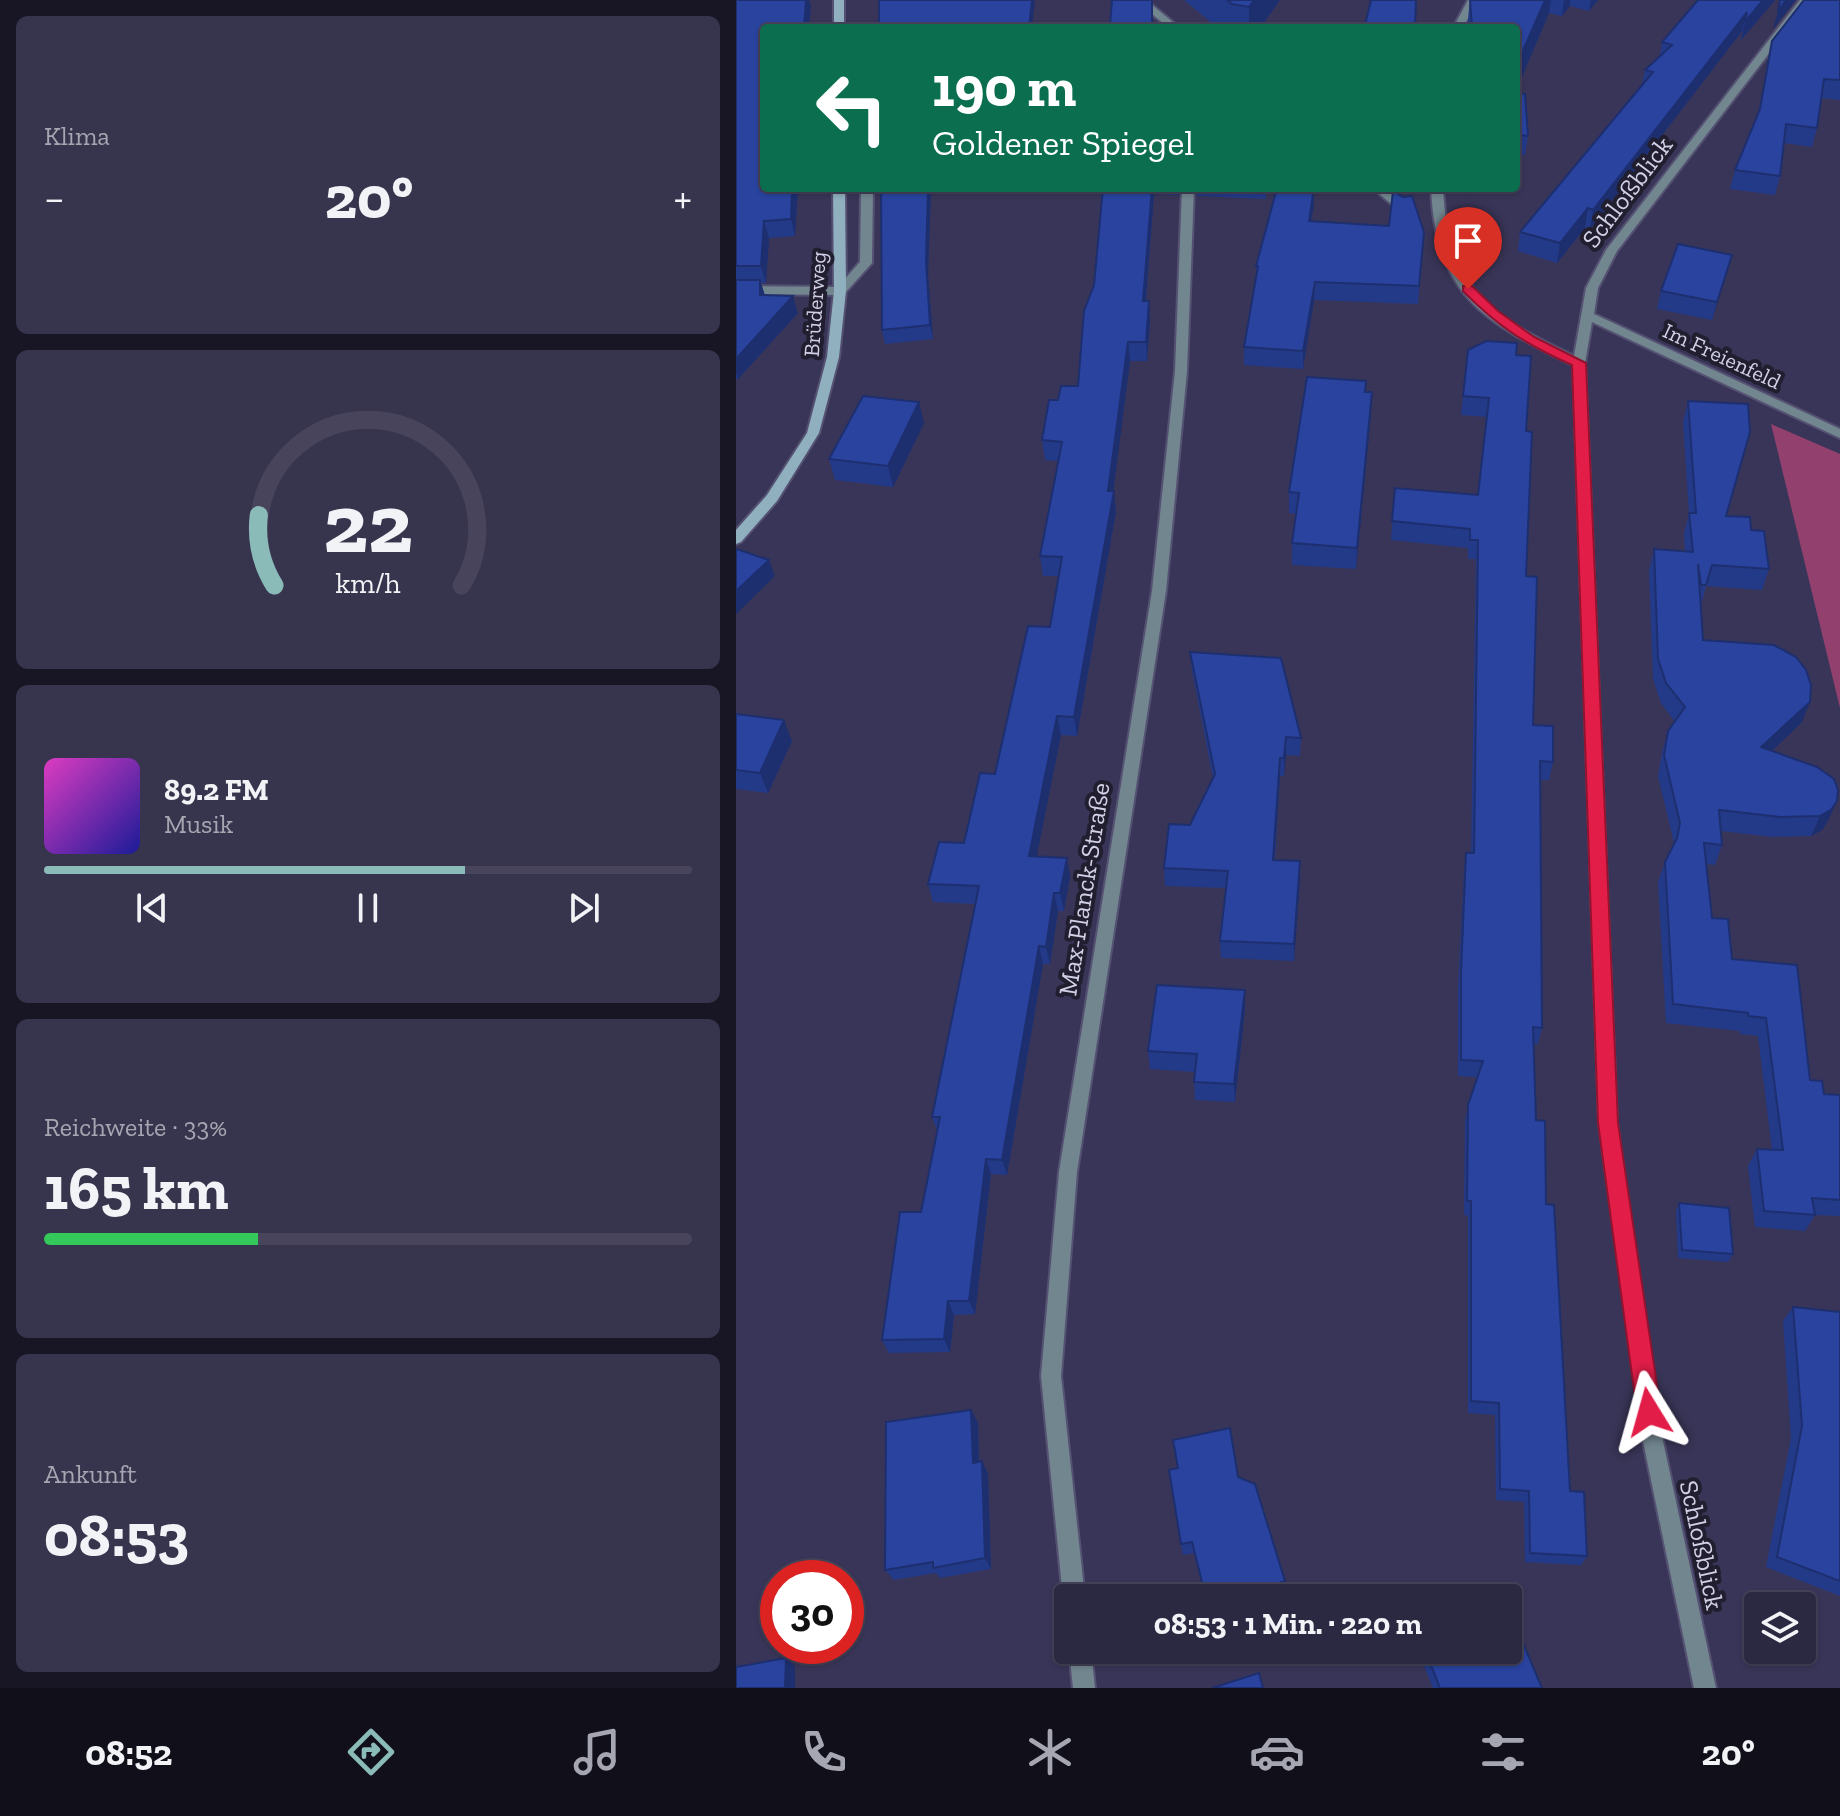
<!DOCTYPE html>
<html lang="de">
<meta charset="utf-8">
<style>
body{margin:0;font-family:"Zilla Slab",serif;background:#37344d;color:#f1f3f6;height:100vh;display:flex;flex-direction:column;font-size:30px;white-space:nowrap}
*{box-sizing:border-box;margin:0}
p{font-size:26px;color:#a6a6b2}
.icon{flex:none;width:44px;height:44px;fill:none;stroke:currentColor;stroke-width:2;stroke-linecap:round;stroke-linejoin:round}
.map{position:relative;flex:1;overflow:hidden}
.panel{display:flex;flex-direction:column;gap:16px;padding:16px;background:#181624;width:736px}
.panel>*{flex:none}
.hud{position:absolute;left:24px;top:24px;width:760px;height:168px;border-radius:8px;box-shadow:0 2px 6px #0004,0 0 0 2px #47445b;background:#0b6e4f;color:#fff;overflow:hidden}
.buttons{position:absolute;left:1008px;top:1592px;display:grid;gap:16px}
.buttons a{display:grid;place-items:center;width:72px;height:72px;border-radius:8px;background:#2b2842;box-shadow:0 2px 6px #0004,0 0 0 2px #47445b;font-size:40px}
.speed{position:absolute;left:24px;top:1560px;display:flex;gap:16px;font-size:40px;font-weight:700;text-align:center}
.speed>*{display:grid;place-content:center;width:104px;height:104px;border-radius:50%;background:#2b2842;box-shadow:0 2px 6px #0004,0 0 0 2px #47445b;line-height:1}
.speed .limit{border:12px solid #d22;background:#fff;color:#111}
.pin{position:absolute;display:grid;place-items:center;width:68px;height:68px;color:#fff;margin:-82px -34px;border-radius:50% 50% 50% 0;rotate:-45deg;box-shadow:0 0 8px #0007}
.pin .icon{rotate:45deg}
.me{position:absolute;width:88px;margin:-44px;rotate:352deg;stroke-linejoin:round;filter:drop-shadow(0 0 6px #0008)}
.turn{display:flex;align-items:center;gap:28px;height:168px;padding:0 40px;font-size:36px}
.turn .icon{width:104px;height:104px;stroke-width:2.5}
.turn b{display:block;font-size:56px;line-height:68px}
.big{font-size:60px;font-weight:700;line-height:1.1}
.panel .tile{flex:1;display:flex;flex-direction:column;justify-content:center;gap:12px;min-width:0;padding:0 28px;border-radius:12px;background:#37344d}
.panel .dial{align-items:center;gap:0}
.dial svg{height:208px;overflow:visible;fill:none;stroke:#47445b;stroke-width:7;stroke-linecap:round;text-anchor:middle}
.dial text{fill:#f1f3f6;stroke:none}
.song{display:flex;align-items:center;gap:24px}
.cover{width:96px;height:96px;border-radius:12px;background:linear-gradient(135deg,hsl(310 70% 55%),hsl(240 70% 35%))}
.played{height:8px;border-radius:4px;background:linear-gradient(90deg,#8bbbb9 65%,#47445b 65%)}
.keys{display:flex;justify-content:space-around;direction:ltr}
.heat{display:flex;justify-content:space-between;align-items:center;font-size:44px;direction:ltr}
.charge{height:12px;border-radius:6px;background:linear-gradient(90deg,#34c759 33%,#47445b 0)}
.trip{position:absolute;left:318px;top:1584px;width:468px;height:80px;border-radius:8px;background:#2b2842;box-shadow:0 2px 6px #0004,0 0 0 2px #47445b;font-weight:700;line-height:80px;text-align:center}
.tabs{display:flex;height:128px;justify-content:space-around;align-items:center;background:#11101a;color:#a6a6b2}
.tabs .icon{width:56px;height:56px}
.tabs .on{color:#8bbbb9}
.tabs b{font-size:36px;color:#f1f3f6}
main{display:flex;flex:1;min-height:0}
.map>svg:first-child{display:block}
</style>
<main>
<section class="panel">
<div class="tile"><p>Klima</p>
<div class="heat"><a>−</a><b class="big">20°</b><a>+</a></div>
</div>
<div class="tile dial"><svg viewBox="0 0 100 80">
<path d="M14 69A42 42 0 1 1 86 69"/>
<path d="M14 69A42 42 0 0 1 8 42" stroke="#8bbbb9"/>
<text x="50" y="56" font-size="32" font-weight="700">22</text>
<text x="50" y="72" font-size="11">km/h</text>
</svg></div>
<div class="tile">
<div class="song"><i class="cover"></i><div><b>89.2 FM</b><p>Musik</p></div></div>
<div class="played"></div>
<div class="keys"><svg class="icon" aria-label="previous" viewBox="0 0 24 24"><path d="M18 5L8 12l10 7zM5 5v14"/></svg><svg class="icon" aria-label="pause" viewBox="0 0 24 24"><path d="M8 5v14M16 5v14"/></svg><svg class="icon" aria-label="next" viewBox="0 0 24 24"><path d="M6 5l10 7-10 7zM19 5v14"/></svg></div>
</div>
<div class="tile"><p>Reichweite · 33%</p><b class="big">165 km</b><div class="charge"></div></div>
<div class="tile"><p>Ankunft</p><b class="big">08:53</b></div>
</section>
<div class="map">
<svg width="1104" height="1688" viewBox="0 0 1104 1688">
<rect width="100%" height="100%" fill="#393558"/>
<!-- green -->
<path fill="#92406e" d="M1035,424l69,30v254z"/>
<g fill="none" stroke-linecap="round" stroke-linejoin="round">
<!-- lane casing -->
<g stroke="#545172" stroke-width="4">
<path id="lane" d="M125,188h12l-1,75 -28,31 -4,1 -6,-4 26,-29z
M636,188h13l26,22 -10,2z"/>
</g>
<!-- street casing -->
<g stroke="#545172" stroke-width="4">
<path id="street" d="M399,0h11l34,28h-11z
M732,0h10l-15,28h-10z
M1064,0h10l-193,251 -19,37 -4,26 246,115v9l-248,-116 -7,41 32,760 46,318 53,247h-22l-51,-247 -44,-318 -26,-758c-90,-43 -137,-70 -142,-177h12c5,101 45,127 131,168l12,-68 20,-38z
M446,188h12l-7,183 -21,220 -89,581 -16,204 24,222h-17v8l-5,-8 -22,-222 18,-204 93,-581 23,-220z
M0,286l104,1 6,4 -6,4 -104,-1z
M333,1650h22l4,38h-22z"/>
</g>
<!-- secondary casing -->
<g stroke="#545172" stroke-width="4">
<path id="secondary" d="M98,0h10v28h-10z
M97,188h12l1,103 -7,66 -20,76 -42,68 -36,41 -5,2v-14l31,-35 40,-62 20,-76 7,-66z"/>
</g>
<!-- lane -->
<use href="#lane" fill="#72868f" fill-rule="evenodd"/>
<!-- street -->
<use href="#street" fill="#72868f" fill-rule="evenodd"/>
<!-- secondary -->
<use href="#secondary" fill="#90b0bf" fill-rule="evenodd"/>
</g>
<!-- wall -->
<path fill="#233a89" d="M0,0l75,6 -47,22v160h34l-3,48 -26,2 -3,45h-5l4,12 33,18 -60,66h-2z
M448,0h96l-20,28h-42z
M734,0h128l-9,11 -19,-5 -8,10 -13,-3 -31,73h-2v-58h-49z
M1039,0l-34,40 1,-9 -152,198 -5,-1 -28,35 -39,-12 2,-19 122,-148 3,-14 15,-14 2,-14z
M1104,0v100l-19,-2 -4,30 -5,19 -28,-4 -4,33 -5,19 -45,-6 5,-19 23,-56 14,-73z
M629,25l50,3h-50z
M780,94l12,42 -3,19h-9z
M145,188h50l-3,87 5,64 -48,5 -3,-14z
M367,188h77l-1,7 -25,-1 -8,107h3l1,20 -3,40h-17l-17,130 3,20 -39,225 -16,-1 -25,122 31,1 3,18 -6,35h-6l-8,53h-7l-36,211 -16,-1 -16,140 -21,1 -4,37 -61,1 -7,-13 39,-128 16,-82 -5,-13 44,-213 -43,-2 -5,-18 36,-41 31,-69 55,-147 9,-51h-16l-3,-20 18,-95 -13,-1 -3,-20 16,-40 20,-14 16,-101z
M459,188h71v11l-69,-3z
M578,188v16l-3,17 113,11 -6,72 -104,-4 -11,69 -59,-4v-18l12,-68v-13z
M996,255l-20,65 -55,-11 4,-18z
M732,350l48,5 10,76v145l7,149 20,37 -4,18h-9l2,248 -4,16h-5l3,76 10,84 24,287 17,65 -6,9 -56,-3 -1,-60 -28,-2 -1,-85 -27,-2v-197l-4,-1 1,-94 3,-16 9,-28 -19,-1v-87l6,-118 2,-18h5l5,-294h-8v-11l-77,-8 4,-52 83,7 9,-78 -26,-2z
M629,392l6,21 -15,156 -64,-4v-22l4,-29 -7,-1v-21z
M952,401l38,115 25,14 18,39 -7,21 -56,-4 -5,19 2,35 99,82 -30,29 56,70 -6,9 -11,6 -38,1 -52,-6 1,14 -7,20 -8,-1 5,54 20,41 78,121 14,14 16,1v121l-25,-1 -10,16 -50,-4 -7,-61 9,-17 15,1 -14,-114 -18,-2v-3l-74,-8 -8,-141 7,-20 9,-19 -16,-67 4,-24 6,-21 7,-9 -14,-19 -8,-24 -4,-108 5,-22 31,3 -1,-18 5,-21 -6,-91z
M188,423l-31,64 -58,-7 -6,-21z
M454,652l111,86 -1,18 -14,-1 -2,21h-4l-5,84 25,19 -6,82 -73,-3 -1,-17 6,-53 -61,-2 -1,-18 26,-43 23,-47 -21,-107z
M0,714l56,27 -24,52 -32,-4z
M509,1009l-10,93 -40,-2 -1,-18 1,-10 -45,-3 -2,-18z
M943,1203l54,51 -5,8 -50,-4 -2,-47z
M1057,1307l47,5v284l-74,-29 25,-129 -8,-117z
M235,1410l7,13 1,39 3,-1 6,13 3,95 -51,9 -4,-5 -42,7 -9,-10z
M502,1477l48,114 -19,7h-62l-11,-45 -11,2 -2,-11z
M684,1650h88l34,38h-109l-14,-35z"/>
<!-- shaded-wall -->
<path fill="#1d2f6f" d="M70,0h3l2,6 -2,22h-5z
M296,0h3l-3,28h-3z
M518,0h26l-20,28h-11v-21z
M809,0h6l-2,13 -31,73 4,-33z
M828,0h6v6l-8,10z
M855,0h7l-9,11z
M1027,0h12l-34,40 4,-18z
M1050,0h10l-23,29 5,-18z
M1011,12l-5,19 -152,198 3,-19z
M56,188h6l-3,48 -4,-17z
M192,188h3l-3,87 5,64 -3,-14 -4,-64z
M416,188h2v6l-10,127 -1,-20z
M578,188v16l-6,35 1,-18z
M852,208l-3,20 -28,35 3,-20z
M28,221l5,17 -3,45 -5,-17z
M996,255l-5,18 -15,47 5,-18z
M24,280l5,17 -5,-2z
M579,282l-1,18 -11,69v-18z
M57,296l5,17 -60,66 -2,-7v-13z
M413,301l1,20 -3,40 -1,-19z
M392,342l2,19 -19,148 3,-18 2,20 -39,225 -3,-19 34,-226z
M636,392l-1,21 -15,156 1,-21z
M183,402l5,21 -31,64 -5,-21z
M33,560l6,16 -39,38v-23z
M1074,702l-8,20 -48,46 7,-21z
M321,716l4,19 -28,140 -4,-19z
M48,720l8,21 -24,52 -8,-20z
M550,737v18l-2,21v-18z
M544,758v18l-7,101v-17z
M1101,801l-9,20 -6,9 -11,6 9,-20z
M331,858l3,18 -6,35 -4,-18z
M564,861v18l-6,82v-17z
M318,893l4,18 -8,53 -4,-17z
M303,946l4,18 -36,211 -5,-15z
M509,990v19l-10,93 -1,-18z
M250,1159l5,15 -16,140 -6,-13z
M212,1301l6,14 -4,37 -6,-13z
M235,1410l7,13 1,52 -6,-12z
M246,1461l6,13 3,95 -6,-11z
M549,1581l1,10 -19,7h-29z
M50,1658l9,8v22h-10z"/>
<!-- building -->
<path fill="#29439f" stroke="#1d2f6f" stroke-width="2" d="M0,0h70l-2,28h-40v160h28l-1,31 -27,2 -3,45h-25z
M143,0h153l-3,28h-150z
M376,0h40v28h-37v-3h-5z
M491,0h27l-5,7 -17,-3z
M635,0h45l-1,28h-29l-21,-3z
M734,0h75l-23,53h-6v-25h-44z
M962,0h65l-18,22 2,-10 -154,198 -5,-2 -28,35 -40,-11 133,-160 -8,-2 27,-25 -10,-3z
M1044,0h6l-8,11z
M1068,0h36v80l-16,-1 -7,49 -31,-4 -6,52 -45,-6 25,-61 12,-68z
M780,94h9l3,42 -12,-1z
M145,188h47l-2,73 4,64 -48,5z
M367,188h49l-9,113h6l-3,41h-18l-20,149h6l-40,226 -17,-1 -28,140 38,2 -7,35h-6l-8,54 -7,-1 -37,214 -16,-1 -17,142h-21l-4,38 -62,1 18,-128h21l19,-95h-8l47,-231 -51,-2 11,-42 25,1 16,-70 15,1 33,-148 22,1 12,-70 -22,-1 22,-114 -20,-2 7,-40h9l3,-14h17l6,-75 10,-26z
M541,188h37l-5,33 80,5 4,-35 10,6 9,-1 12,36 -5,54 -104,-4 -12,69 -59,-4 14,-81h-2z
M942,244l54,11 -15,47 -56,-11z
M0,280h24v15l33,1 -57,63z
M750,341l31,2 -1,12 15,1 -5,75 6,1 -6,144 11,1 -4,148 20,1v36l-13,-1 2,267 -9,-1 3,93 9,1 1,83 8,1 16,286 14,1 3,64 -57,-3 -1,-62 -29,-2 -1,-86 -28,-2v-200h-4l1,-96 15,-44 -22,-1v-88l5,-119h8l4,-313h-8v-11l-78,-8 3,-33 83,7 11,-97 -26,-2 5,-46z
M571,377l59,4 -1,11h7l-15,156 -65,-5 7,-50 -10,-1z
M127,396l56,6 -31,64 -59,-7z
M952,401l60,3 2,28 -24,84 24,1 1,13 13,1 5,38 -57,-4 -6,20h-5l-3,-21 5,76 71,5 22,12 10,13 5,15 -1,17 -49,45 56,20 17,12 4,11 -1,11 -6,9 -11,6 -39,1 -62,-7 3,35 -18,-2 8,75 16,1 4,40 65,6 13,115 12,1 2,13 16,1v105l-28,-2 3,17 -51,-4 -7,-62 26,1 -17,-132 -18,-2v-3l-75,-9 -8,-142 12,-24 3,-15 -16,-68 4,-24 17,-24 -19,-24 -8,-24 -4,-110 39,3 -4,-39h7z
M0,549l33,11 -33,31z
M454,652l91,6 20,80 -15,-1 -2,21h-4l-7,102 27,1 -6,83 -74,-3 8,-70 -64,-3 5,-44 21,1 25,-51z
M0,714l48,6 -24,53 -24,-3z
M421,985l88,5 -11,94 -40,-2 3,-28 -49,-3z
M943,1203l50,5 4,46 -51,-4z
M1057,1307l47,5v269l-63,-24 25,-131z
M235,1410l2,53 9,-2 3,97 -52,10v-6l-48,8 1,-148z
M494,1428l8,49 17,7 30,97 -47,17h-32l-14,-56 -11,2 -12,-74 9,-2 -5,-28z
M772,1608l34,80h-102l-15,-38h83z
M50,1658l-1,30h-49v-21z
M523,1673l4,15h-51z"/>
<!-- route -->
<path fill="#e11d48" stroke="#92132f" stroke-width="2" d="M727,286h9l26,25 36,26 52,26 32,760 43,289 -4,8 -8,3 -8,-3 -4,-8 -39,-289 -26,-758c-45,-20 -74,-38 -109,-74z"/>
<g text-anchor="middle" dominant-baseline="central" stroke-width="8" stroke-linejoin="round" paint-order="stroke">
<!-- far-street labels -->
<g font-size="22" fill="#d1d0e6" stroke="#211f2f">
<text transform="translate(79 304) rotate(-86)">Brüderweg</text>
<text transform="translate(986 356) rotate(25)">Im Freienfeld</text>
</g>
<!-- street labels -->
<g font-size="26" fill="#d1d0e6" stroke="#211f2f">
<text transform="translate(891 192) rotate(-53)">Schloßblick</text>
<text transform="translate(348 889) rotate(-81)">Max-Planck-Straße</text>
<text transform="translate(966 1545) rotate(78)">Schloßblick</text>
</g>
</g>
</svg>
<div class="buttons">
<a><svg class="icon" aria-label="layers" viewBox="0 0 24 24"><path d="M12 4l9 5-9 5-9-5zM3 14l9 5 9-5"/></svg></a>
</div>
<div class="speed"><div class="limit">30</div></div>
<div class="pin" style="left:732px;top:289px;background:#d93025"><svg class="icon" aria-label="arrive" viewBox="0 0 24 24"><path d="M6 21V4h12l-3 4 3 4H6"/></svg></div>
<svg class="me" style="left:913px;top:1412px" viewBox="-20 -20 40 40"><path d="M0-17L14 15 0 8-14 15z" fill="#e11d48" stroke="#fff" stroke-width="4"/></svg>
<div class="trip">08:53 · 1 Min. · 220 m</div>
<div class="hud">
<div class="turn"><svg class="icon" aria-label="left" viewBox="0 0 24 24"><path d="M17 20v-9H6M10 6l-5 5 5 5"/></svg><div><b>190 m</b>Goldener Spiegel</div></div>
</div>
</div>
</main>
<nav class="tabs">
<b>08:52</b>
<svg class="icon on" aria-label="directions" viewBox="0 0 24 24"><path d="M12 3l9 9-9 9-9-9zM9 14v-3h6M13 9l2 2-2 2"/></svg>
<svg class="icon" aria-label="music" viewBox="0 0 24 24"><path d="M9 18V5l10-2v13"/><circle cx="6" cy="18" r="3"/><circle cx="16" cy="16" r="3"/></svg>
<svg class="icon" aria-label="phone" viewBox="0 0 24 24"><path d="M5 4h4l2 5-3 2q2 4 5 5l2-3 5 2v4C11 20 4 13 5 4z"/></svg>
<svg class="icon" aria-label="climate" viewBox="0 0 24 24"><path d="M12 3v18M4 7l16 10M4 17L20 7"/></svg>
<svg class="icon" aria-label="car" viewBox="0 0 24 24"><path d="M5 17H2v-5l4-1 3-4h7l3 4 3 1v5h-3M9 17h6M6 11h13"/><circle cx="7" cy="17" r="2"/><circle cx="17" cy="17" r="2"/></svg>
<svg class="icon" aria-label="filters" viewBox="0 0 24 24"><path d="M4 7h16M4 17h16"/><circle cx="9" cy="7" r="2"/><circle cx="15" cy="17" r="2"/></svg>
<b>20°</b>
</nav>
